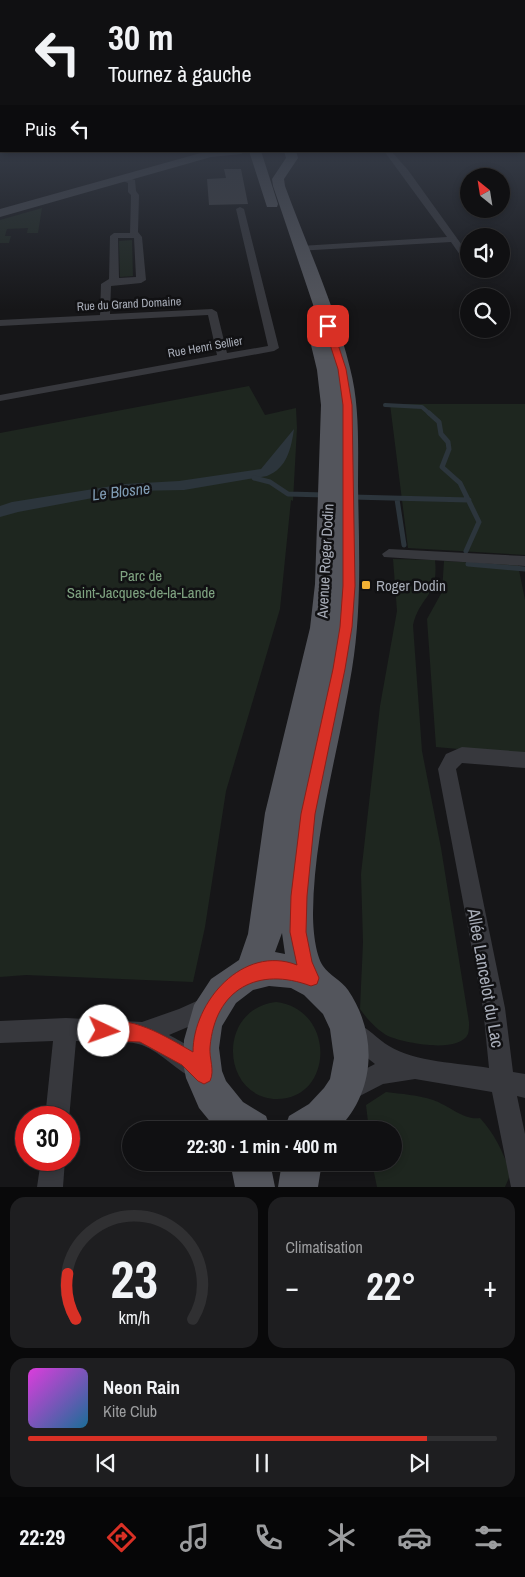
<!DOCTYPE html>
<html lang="fr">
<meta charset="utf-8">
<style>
body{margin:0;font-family:"Archivo Narrow",sans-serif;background:#1e1e20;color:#f1f3f6;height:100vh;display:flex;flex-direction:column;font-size:19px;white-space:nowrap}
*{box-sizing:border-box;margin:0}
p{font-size:16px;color:#9c9d9f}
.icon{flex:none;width:28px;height:28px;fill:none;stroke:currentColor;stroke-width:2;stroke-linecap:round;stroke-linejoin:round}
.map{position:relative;height:1187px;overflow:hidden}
.drawer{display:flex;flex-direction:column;gap:10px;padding:10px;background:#09090a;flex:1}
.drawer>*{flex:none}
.hud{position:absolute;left:0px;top:0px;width:525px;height:152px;box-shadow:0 2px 8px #0003,0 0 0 1px #303032;background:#101012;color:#f1f3f6;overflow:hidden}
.needle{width:32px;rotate:330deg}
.fabs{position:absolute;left:460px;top:168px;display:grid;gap:10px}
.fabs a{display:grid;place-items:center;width:50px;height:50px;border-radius:50%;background:#101012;box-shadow:0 2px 8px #0003,0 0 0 1px #303032;font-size:25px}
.speed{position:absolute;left:15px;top:1106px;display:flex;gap:10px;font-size:25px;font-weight:700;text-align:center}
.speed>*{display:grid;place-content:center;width:65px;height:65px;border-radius:50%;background:#101012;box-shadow:0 2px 8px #0003,0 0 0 1px #303032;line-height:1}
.speed .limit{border:8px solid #d22;background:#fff;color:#111}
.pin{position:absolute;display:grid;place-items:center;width:42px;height:42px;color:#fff;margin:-21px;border-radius:10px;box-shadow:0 2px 8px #0006}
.me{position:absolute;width:55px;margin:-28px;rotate:93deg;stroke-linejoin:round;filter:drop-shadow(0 0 4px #0008)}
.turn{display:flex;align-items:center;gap:18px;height:105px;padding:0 25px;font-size:22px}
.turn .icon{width:65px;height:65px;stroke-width:2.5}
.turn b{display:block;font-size:35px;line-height:42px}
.then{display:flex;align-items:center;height:48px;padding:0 25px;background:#0003;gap:10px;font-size:19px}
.big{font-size:38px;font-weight:700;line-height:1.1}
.drawer .widget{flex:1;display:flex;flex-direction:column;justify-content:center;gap:8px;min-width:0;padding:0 18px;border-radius:15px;background:#1e1e20}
.drawer .dial{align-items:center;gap:0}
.dial svg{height:130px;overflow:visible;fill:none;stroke:#303032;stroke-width:7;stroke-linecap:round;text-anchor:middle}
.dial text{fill:#f1f3f6;stroke:none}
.song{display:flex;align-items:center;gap:15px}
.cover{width:60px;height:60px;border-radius:8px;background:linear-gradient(135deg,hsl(300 70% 55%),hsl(200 70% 35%))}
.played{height:5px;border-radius:2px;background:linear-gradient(90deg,#d93025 85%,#303032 85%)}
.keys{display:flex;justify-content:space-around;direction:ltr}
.heat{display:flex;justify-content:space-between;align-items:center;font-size:28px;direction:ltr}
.drawer .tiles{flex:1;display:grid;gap:10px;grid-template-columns:1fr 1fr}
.widget:last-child{grid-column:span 2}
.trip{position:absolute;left:122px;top:1121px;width:280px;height:50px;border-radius:25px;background:#101012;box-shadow:0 2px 8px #0003,0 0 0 1px #303032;font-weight:700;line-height:50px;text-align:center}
.menu{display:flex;height:80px;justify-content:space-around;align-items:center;background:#060607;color:#9c9d9f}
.menu .icon{width:35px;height:35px}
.menu .active{color:#d93025}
.menu b{font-size:22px;color:#f1f3f6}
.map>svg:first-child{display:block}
</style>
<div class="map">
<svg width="525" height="1187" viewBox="0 0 525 1187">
<rect width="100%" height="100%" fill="#161618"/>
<!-- green -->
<path fill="#1e261f" d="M42,208l-4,25h-11l1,-5 -21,1 -2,7h6l-2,7h-9v-23z
M132,240l1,36 -13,1 -1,-36z
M249,386l16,29 31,-7 1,20 -4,73 -2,-1 -11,109 -54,182 -21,136 -12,55 -167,-7 -26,2v-544z
M390,404h135v151l-117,-7z
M393,559l42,1c4,37 -15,35 -22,65l9,126 19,97 28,174c0,4 0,9 -1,12 -9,20 -64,9 -80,2 -11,-6 -21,-17 -28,-27l3,-67 -2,-68 19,-168 17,-95z
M444,561l74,4 7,35v155l-89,-8 -9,-128 15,-27z
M276,1002c60,7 58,97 1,97 -56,-1 -61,-90 -1,-97z
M386,1092c16,2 32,3 47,8 15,5 32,21 47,18 15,16 23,35 31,55l-6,14h-128l-5,-24 22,-1v-32h-25l-3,-25z"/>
<!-- water -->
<path fill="#2c353c" d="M294,429c-3,20 -7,39 -27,47l-83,14 -54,1 -112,21 -18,5v-11l12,-4 113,-18 54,-3 82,-12z"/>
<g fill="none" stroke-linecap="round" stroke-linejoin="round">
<!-- stream-far1 -->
<path stroke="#2c353c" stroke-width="4" d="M385,405l37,2 8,7"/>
<!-- stream -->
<path stroke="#2c353c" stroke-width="5" d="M429,413l10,9 2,12 7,8 1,7 -7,18 18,16 19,39 -13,29
M254,478l16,4 18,12 37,1
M352,497l117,3
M397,499l7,46
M468,564l57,5"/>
</g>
<!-- building -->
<path fill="#404145" d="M224,169h17l7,35 -39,1 -2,-26 19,-1z"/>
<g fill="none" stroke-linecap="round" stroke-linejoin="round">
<!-- street -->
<path fill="#37383d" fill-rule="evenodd" d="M384,151h7l17,19 61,85v8l-4,-1 -14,-20 -154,9 -1,-2 4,-3 147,-9z
M121,176l14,4 1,11 3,4 -1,37 4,5 4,43 -5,3 -30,3 -1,28 102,-5 5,3 10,41 41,-7 -32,-137 4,-2 4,2 35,139 -5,3 -274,50v-6l217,-40 -9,-40 -208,11v-6l100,-5 1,-31 8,-5 1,-43 4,-3h16l1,-38 -3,-3v-9l-7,-3zM118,238h16l2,39 -17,1z
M389,549l136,7v10l-141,-9 -2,-3z
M462,747l63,5v16l-63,-5 -6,6 49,239 8,64 12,2v24l-8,-2 8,38v53h-14l-19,-95 -77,-13 -32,5 -33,17 -8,-4 -4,-8 4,-8 33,-17 -29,-23 -3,-8 3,-8 8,-3c14,5 23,17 35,24 25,16 71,17 100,22l-6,-60 -45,-239 8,-15z
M208,996l8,3 3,8 -3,8 -47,20c15,8 33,17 40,33l-4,8 -8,4c-20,-8 -34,-27 -55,-35 -13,-5 -50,-3 -66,-4l-7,78 -24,-1 8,-77 -53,2v-22l66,-3 76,4 37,-13z
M41,1160h24l-2,27h-26z"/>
<!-- secondary -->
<path fill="#45474d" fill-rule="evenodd" d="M208,151h38l-5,3 -30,3 -211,60v-8z"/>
<!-- primary -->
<path fill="#53555c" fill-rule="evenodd" d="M249,151h12l17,53 -1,3h-10l-1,-3z
M284,151h12l2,7 -14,21 1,7c22,60 50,120 65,182 10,38 8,79 8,118 1,62 4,122 -6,183 -13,81 -38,161 -39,244 0,15 2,41 10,53 6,9 19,15 25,24 30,44 28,102 -11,140h-53l5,-14 20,-12 15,-16 6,-9 4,-21 -4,-29 -7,-15 -19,-19 -13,-7 -22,-2 -16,4 -17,13 -14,23 -3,22 3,23 4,10 17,21 23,14 5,14h-54l-18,-22 -13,-30 -3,-15 1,-23 10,-35 17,-26 28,-19 9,-26 17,-121 45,-185 5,-44 6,-179 -4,-35 -6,-25 2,-4 6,-1 7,3 -53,-157 -1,-7 14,-21zM282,933l3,21 -10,-2z
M230,1162h40l5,25h-40z
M282,1162h40l-4,25h-40z"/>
</g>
<!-- sky -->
<linearGradient id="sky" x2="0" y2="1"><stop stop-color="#0c0c0d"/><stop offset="0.46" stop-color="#363c48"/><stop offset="1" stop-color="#363c48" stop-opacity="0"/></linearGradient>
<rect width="525" height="310" fill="url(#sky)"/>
<!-- route -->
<path fill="#d93025" stroke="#8d1f18" d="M328,323l4,3 14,43 6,36 3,181 -3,41 -7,42 -30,145 -8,82 -1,36 6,30 7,16 -2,6 -6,2c-53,-20 -96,3 -101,61 -1,12 5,23 0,34l-6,3 -6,-3 -16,-16 -42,-23 -36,-2 -6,-3 -3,-6 3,-6c31,-13 68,12 95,27 0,-50 50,-108 104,-87l-7,-33 1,-36 10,-82 32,-145 7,-42 3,-41v-181l-5,-36 -14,-43z"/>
<!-- markers -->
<rect fill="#f2b134" stroke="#111113" stroke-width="2" x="361" y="580" width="10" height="10" rx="2.5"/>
<g text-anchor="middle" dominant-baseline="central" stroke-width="5" stroke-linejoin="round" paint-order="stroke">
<!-- far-street labels -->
<g font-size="12" fill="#a8adb8" stroke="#111113">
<text transform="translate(129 304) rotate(-3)">Rue du Grand Domaine</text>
<text transform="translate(205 347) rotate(-10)">Rue Henri Sellier</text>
</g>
<!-- street labels -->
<g font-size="15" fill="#a8adb8" stroke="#111113">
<text transform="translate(325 561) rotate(-87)">Avenue Roger Dodin</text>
</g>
<!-- park labels -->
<g font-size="15" fill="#7fa381" stroke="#111113">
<text x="141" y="575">Parc de<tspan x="141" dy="17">Saint-Jacques-de-la-Lande</tspan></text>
</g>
<!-- poi labels -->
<g font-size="15" fill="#a8adb8" stroke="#111113" text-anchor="start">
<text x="376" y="585">Roger Dodin</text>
</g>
<!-- water labels -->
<g font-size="16" font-style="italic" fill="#7f9bb3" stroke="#111113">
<text transform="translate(121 491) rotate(-7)">Le Blosne</text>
</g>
<!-- near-street labels -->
<g font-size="18" fill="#a8adb8" stroke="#111113">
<text transform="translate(486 978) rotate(80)">Allée Lancelot du Lac</text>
</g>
</g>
</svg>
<div class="fabs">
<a><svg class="needle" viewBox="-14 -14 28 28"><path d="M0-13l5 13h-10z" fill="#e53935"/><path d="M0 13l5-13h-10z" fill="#9c9d9f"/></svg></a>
<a><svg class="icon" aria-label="sound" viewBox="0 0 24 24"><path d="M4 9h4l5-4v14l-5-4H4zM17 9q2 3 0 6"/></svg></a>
<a><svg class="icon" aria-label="search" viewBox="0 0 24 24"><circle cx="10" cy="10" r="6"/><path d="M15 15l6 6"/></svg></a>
</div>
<div class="speed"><div class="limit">30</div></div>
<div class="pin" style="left:328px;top:326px;background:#d93025"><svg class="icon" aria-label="arrive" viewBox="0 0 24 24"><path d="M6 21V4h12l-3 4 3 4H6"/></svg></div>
<svg class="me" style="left:104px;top:1031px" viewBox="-20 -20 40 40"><circle r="19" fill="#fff"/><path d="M0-13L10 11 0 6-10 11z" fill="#d93025"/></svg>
<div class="trip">22:30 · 1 min · 400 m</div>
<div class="hud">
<div class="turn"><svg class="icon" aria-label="left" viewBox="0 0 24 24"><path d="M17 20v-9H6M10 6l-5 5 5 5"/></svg><div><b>30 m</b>Tournez à gauche</div></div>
<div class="then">Puis<svg class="icon" aria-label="left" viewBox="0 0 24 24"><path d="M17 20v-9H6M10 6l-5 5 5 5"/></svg></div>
</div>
</div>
<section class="drawer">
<div class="tiles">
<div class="widget dial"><svg viewBox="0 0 100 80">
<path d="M14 69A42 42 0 1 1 86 69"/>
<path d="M14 69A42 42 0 0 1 9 41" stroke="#d93025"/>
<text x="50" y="56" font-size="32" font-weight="700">23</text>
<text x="50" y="72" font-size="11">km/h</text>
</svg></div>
<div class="widget"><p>Climatisation</p>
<div class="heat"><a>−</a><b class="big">22°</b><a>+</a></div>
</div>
<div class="widget">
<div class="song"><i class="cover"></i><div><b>Neon Rain</b><p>Kite Club</p></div></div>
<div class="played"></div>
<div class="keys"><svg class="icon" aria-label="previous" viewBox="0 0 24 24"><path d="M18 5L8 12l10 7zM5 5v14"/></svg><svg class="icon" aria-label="pause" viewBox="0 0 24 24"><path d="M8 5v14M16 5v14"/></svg><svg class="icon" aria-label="next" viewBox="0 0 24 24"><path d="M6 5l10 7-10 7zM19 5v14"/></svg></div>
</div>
</div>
</section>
<nav class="menu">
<b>22:29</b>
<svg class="icon active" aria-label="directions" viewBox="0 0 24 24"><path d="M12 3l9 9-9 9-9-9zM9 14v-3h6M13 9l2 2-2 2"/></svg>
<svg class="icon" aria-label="music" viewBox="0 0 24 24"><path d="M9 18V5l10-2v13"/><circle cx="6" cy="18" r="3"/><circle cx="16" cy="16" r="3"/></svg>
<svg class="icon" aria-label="phone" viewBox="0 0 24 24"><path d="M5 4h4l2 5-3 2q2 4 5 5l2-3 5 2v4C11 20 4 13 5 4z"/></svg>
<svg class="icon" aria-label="climate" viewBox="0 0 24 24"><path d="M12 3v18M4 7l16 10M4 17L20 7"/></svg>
<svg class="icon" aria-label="car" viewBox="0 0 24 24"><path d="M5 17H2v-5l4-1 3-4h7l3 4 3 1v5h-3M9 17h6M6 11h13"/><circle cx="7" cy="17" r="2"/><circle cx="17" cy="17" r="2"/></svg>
<svg class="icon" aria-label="filters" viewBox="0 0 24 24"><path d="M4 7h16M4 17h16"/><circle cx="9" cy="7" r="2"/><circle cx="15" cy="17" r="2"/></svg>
</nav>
